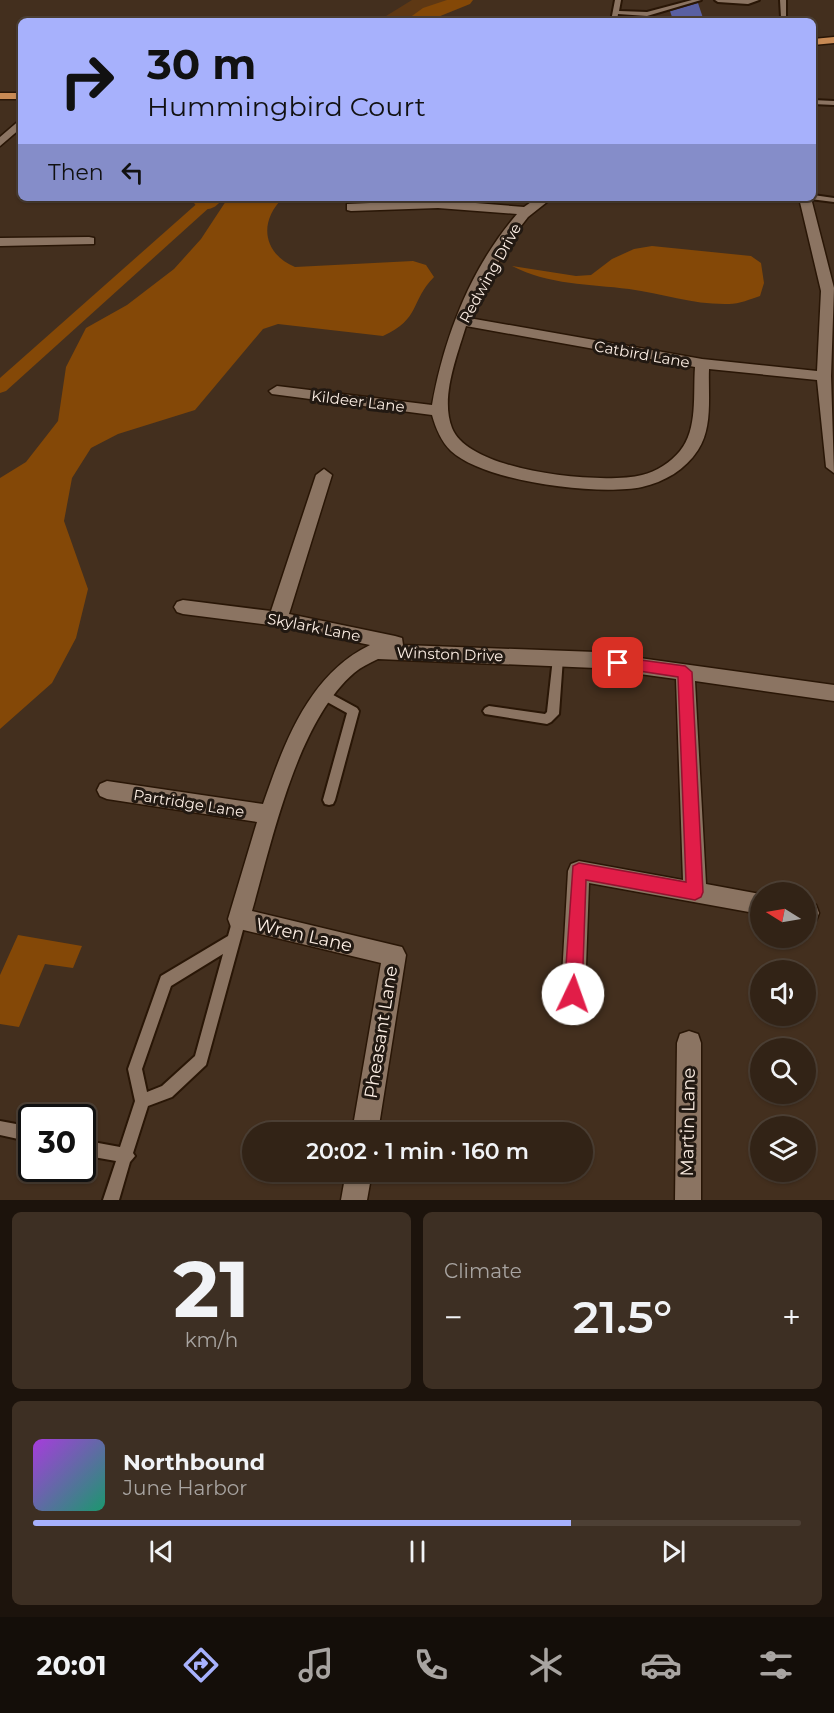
<!DOCTYPE html>
<meta charset="utf-8">
<style>
body{margin:0;font-family:Montserrat,sans-serif;background:#3d2f23;color:#f1f3f6;height:100vh;display:flex;flex-direction:column;font-size:22px;white-space:nowrap}
*{box-sizing:border-box;margin:0}
p{font-size:20px;color:#a8a4a1}
.icon{flex:none;width:33px;height:33px;fill:none;stroke:currentColor;stroke-width:2;stroke-linecap:round;stroke-linejoin:round}
.map{position:relative;height:1200px;overflow:hidden}
.side{display:flex;flex-direction:column;gap:12px;padding:12px;background:#1c130c;flex:1}
.side>*{flex:none}
.top-card{position:absolute;left:18px;top:18px;width:798px;height:183px;border-radius:9px;box-shadow:0 2px 4px #0004,0 0 0 2px #4d4035;background:#a7b1fc;color:#111;overflow:hidden}
.needle{width:39px;rotate:281deg}
.fabs{position:absolute;left:750px;top:882px;display:grid;gap:12px}
.fabs a{display:grid;place-items:center;width:66px;height:66px;border-radius:50%;background:#322316;box-shadow:0 2px 4px #0004,0 0 0 2px #4d4035;font-size:30px}
.speed{position:absolute;left:18px;top:1104px;display:flex;gap:12px;font-size:30px;font-weight:700;text-align:center}
.speed>*{display:grid;place-content:center;width:78px;height:78px;border-radius:50%;background:#322316;box-shadow:0 2px 4px #0004,0 0 0 2px #4d4035;line-height:1}
.speed .limit{border:3px solid #111;border-radius:9px;background:#fff;color:#111}
.pin{position:absolute;display:grid;place-items:center;width:51px;height:51px;color:#fff;margin:-26px;border-radius:12px;box-shadow:0 3px 9px #0006}
.me{position:absolute;width:66px;margin:-33px;rotate:3deg;stroke-linejoin:round;filter:drop-shadow(0 0 4px #0008)}
.turn{display:flex;align-items:center;gap:21px;height:126px;padding:0 30px;font-size:27px}
.turn .icon{width:78px;height:78px;stroke-width:2.5}
.turn b{display:block;font-size:42px;line-height:51px}
.then{display:flex;align-items:center;height:57px;padding:0 30px;background:#0003;gap:12px;font-size:22px}
.big{font-size:45px;font-weight:600;line-height:1.1}
.side .widget{flex:1;display:flex;flex-direction:column;justify-content:center;gap:9px;min-width:0;padding:0 21px;border-radius:9px;background:#3d2f23}
.side .dial{align-items:center;gap:0}
.dial b{font-size:78px;line-height:1}
.song{display:flex;align-items:center;gap:18px}
.cover{width:72px;height:72px;border-radius:9px;background:linear-gradient(135deg,hsl(280 70% 55%),hsl(160 70% 35%))}
.played{height:6px;border-radius:3px;background:linear-gradient(90deg,#a7b1fc 70%,#4d4035 70%)}
.keys{display:flex;justify-content:space-around;direction:ltr}
.heat{display:flex;justify-content:space-between;align-items:center;font-size:33px;direction:ltr}
.side .tiles{flex:1;display:grid;gap:12px;grid-template-columns:1fr 1fr}
.widget:last-child{grid-column:span 2}
.trip{position:absolute;left:242px;top:1122px;width:351px;height:60px;border-radius:30px;background:#322316;box-shadow:0 2px 4px #0004,0 0 0 2px #4d4035;font-weight:600;line-height:60px;text-align:center}
.dock{display:flex;height:96px;justify-content:space-around;align-items:center;background:#140e09;color:#a8a4a1}
.dock .icon{width:42px;height:42px}
.dock .active{color:#a7b1fc}
.dock b{font-size:27px;color:#f1f3f6}
.map>svg:first-child{display:block}
</style>
<div class="map">
<svg width="834" height="1200" viewBox="0 0 834 1200">
<rect width="100%" height="100%" fill="#432f1e"/>
<!-- green -->
<path fill="#5e3814" d="M412,0h44l-39,21h-39z"/>
<!-- water -->
<path fill="#844807" d="M228,198h55c-24,23 -21,55 12,69l118,-6 13,4 8,12c-24,24 -13,42 -51,59l-105,-12 -15,5 -68,81 -77,24 -27,14 -19,30 -8,43 24,68 -12,49 -24,45 -52,46v-251l26,-16 32,-41 8,-54 20,-39 41,-23 47,-36 27,-30z
M652,246l99,10 10,7 3,20 -4,13c-9,3 -21,8 -31,8 -34,1 -66,-10 -100,-15 -40,-5 -80,-4 -117,-23l64,10 15,-1 21,-16 22,-10z
M18,935l64,11 -9,22 -28,-4 -26,63 -19,-3v-49z"/>
<g fill="none" stroke-linecap="round" stroke-linejoin="round">
<!-- canal -->
<path fill="#844807" fill-rule="evenodd" d="M206,199l7,4 -2,3 -205,185 -6,2v-15l201,-178z"/>
<!-- river -->
<path fill="#844807" fill-rule="evenodd" d="M447,0h26l-3,4 -42,17h-23l18,-13z
M198,198h25c-7,10 -13,13 -25,10l-4,-5z"/>
</g>
<!-- building -->
<path fill="#595fa2" d="M698,3l6,18 -31,-1 -3,-9z"/>
<g fill="none" stroke-linecap="round" stroke-linejoin="round">
<!-- lane casing -->
<g stroke="#291606" stroke-width="4">
<path id="lane" d="M615,0h6l-2,11 28,1 45,-12h9l-54,16 -29,-2 -1,7h-6z
M715,0h44l-11,4 -30,-2z
M780,0h6v18l-5,-1z
M723,19h21l3,2h-27z
M813,100l21,1v4l-21,-1z
M813,195l21,3v4l-24,-3 3,-1z
M558,654l4,1 1,3 -4,56 -8,8 -4,2 -62,-10 -2,-3 2,-3 4,-2 56,8 2,-2 6,-54 1,-3z
M324,690l33,18 2,3 -24,89 -2,4 -4,1 -4,-1 -2,-4 24,-87 -27,-15 -2,-3 2,-3z
M239,913l5,2 2,4 -40,146 -34,32 -24,9 -15,47 2,3 -5,6 -11,38h-16l13,-39 -34,-6v-15l38,7 15,-46 -7,-32 33,-93 67,-40 6,-21zM223,954l-28,102 -33,30 -15,6 -5,-23 29,-83z
M0,1121l32,6v15l-32,-7z"/>
</g>
<!-- street casing -->
<g stroke="#291606" stroke-width="3">
<path id="street" d="M21,119v9l-21,18v-9z
M537,198h15l-24,19 -17,22 -42,79 233,41 115,12 4,-80 -22,-93h12l23,90 -3,88 3,97 -8,-6 -9,-87 -108,-11c-1,27 4,58 -11,81 -13,20 -34,32 -56,37 -44,9 -158,-5 -191,-36 -10,-10 -15,-22 -19,-36l-160,-21 -3,-3 8,-5 155,19c12,-68 39,-138 85,-191l-79,-6 -87,3 -4,-1v-6l91,-4 86,7zM466,326l229,41c-2,27 3,62 -15,84 -9,11 -24,21 -38,24 -41,10 -173,-3 -190,-47 -12,-30 5,-72 14,-102z
M89,237l5,1v6l-94,2v-8z
M324,469l8,6 -43,139 106,22 7,2 1,7 193,7 238,33v16l-139,-20 11,203 54,10v20l-171,-31 -4,111 -4,8 -8,4 -8,-4 -4,-8 7,-123 3,-7 8,-3 104,19 -7,-201 -80,-11 -218,-9c-8,4 -17,8 -24,14 -57,49 -82,168 -102,238l150,36 4,8 -28,177h-26l29,-169 -150,-36 -3,-8 29,-97 -150,-23 -7,-3 -3,-6 3,-6 7,-3 156,23c21,-60 45,-129 107,-159l-92,-19 -95,-12 -6,-2 -3,-5 3,-5 6,-2 88,11 45,-136z
M806,902l10,3 3,8 -3,8 -10,3z
M689,1031l9,3 3,9v157h-26l2,-157 3,-9z
M346,1172h26l-5,28h-26z"/>
</g>
<!-- primary casing -->
<g stroke="#291606" stroke-width="3">
<path id="primary" d="M834,37v6l-21,2v-6z
M0,93h21v6h-21z"/>
</g>
<!-- lane -->
<use href="#lane" fill="#8b7462" fill-rule="evenodd"/>
<!-- street -->
<use href="#street" fill="#8b7462" fill-rule="evenodd"/>
<!-- primary -->
<use href="#primary" fill="#c88a54" fill-rule="evenodd"/>
</g>
<!-- route -->
<path fill="#e11d48" stroke="#92132f" stroke-width="1.5" d="M618,657l67,9 7,6 11,220 -2,5 -6,3 -109,-20 -4,114 -3,6 -6,3 -6,-3 -3,-6 9,-128 6,-3 107,19 -8,-205 -65,-10 -2,-4z"/>
<g text-anchor="middle" dominant-baseline="central" stroke-width="6" stroke-linejoin="round" paint-order="stroke">
<!-- street labels -->
<g font-size="15" fill="#fceee4" stroke="#221912">
<text transform="translate(490 273) rotate(-61)">Redwing Drive</text>
<text transform="translate(642 354) rotate(10)">Catbird Lane</text>
<text transform="translate(358 401) rotate(7)">Kildeer Lane</text>
<text transform="translate(314 627) rotate(11)">Skylark Lane</text>
<text transform="translate(450 654) rotate(2)">Winston Drive</text>
<text transform="translate(189 803) rotate(9)">Partridge Lane</text>
</g>
<!-- near-street labels -->
<g font-size="18" fill="#fceee4" stroke="#221912">
<text transform="translate(304 935) rotate(13)">Wren Lane</text>
<text transform="translate(381 1032) rotate(-81)">Pheasant Lane</text>
<text transform="translate(688 1122) rotate(-89)">Martin Lane</text>
</g>
</g>
</svg>
<div class="fabs">
<a><svg class="needle" viewBox="-14 -14 28 28"><path d="M0-13l5 13h-10z" fill="#e53935"/><path d="M0 13l5-13h-10z" fill="#a8a4a1"/></svg></a>
<a><svg class="icon" aria-label="sound" viewBox="0 0 24 24"><path d="M4 9h4l5-4v14l-5-4H4zM17 9q2 3 0 6"/></svg></a>
<a><svg class="icon" aria-label="search" viewBox="0 0 24 24"><circle cx="10" cy="10" r="6"/><path d="M15 15l6 6"/></svg></a>
<a><svg class="icon" aria-label="layers" viewBox="0 0 24 24"><path d="M12 4l9 5-9 5-9-5zM3 14l9 5 9-5"/></svg></a>
</div>
<div class="speed"><div class="limit">30</div></div>
<div class="pin" style="left:618px;top:663px;background:#d93025"><svg class="icon" aria-label="arrive" viewBox="0 0 24 24"><path d="M6 21V4h12l-3 4 3 4H6"/></svg></div>
<svg class="me" style="left:573px;top:994px" viewBox="-20 -20 40 40"><circle r="19" fill="#fff"/><path d="M0-13L10 11 0 6-10 11z" fill="#e11d48"/></svg>
<div class="trip">20:02 · 1 min · 160 m</div>
<div class="top-card">
<div class="turn"><svg class="icon" aria-label="right" viewBox="0 0 24 24"><path d="M7 20v-9h11M14 6l5 5-5 5"/></svg><div><b>30 m</b>Hummingbird Court</div></div>
<div class="then">Then<svg class="icon" aria-label="left" viewBox="0 0 24 24"><path d="M17 20v-9H6M10 6l-5 5 5 5"/></svg></div>
</div>
</div>
<section class="side">
<div class="tiles">
<div class="widget dial"><b>21</b><p>km/h</p></div>
<div class="widget"><p>Climate</p>
<div class="heat"><a>−</a><b class="big">21.5°</b><a>+</a></div>
</div>
<div class="widget">
<div class="song"><i class="cover"></i><div><b>Northbound</b><p>June Harbor</p></div></div>
<div class="played"></div>
<div class="keys"><svg class="icon" aria-label="previous" viewBox="0 0 24 24"><path d="M18 5L8 12l10 7zM5 5v14"/></svg><svg class="icon" aria-label="pause" viewBox="0 0 24 24"><path d="M8 5v14M16 5v14"/></svg><svg class="icon" aria-label="next" viewBox="0 0 24 24"><path d="M6 5l10 7-10 7zM19 5v14"/></svg></div>
</div>
</div>
</section>
<nav class="dock">
<b>20:01</b>
<svg class="icon active" aria-label="directions" viewBox="0 0 24 24"><path d="M12 3l9 9-9 9-9-9zM9 14v-3h6M13 9l2 2-2 2"/></svg>
<svg class="icon" aria-label="music" viewBox="0 0 24 24"><path d="M9 18V5l10-2v13"/><circle cx="6" cy="18" r="3"/><circle cx="16" cy="16" r="3"/></svg>
<svg class="icon" aria-label="phone" viewBox="0 0 24 24"><path d="M5 4h4l2 5-3 2q2 4 5 5l2-3 5 2v4C11 20 4 13 5 4z"/></svg>
<svg class="icon" aria-label="climate" viewBox="0 0 24 24"><path d="M12 3v18M4 7l16 10M4 17L20 7"/></svg>
<svg class="icon" aria-label="car" viewBox="0 0 24 24"><path d="M5 17H2v-5l4-1 3-4h7l3 4 3 1v5h-3M9 17h6M6 11h13"/><circle cx="7" cy="17" r="2"/><circle cx="17" cy="17" r="2"/></svg>
<svg class="icon" aria-label="filters" viewBox="0 0 24 24"><path d="M4 7h16M4 17h16"/><circle cx="9" cy="7" r="2"/><circle cx="15" cy="17" r="2"/></svg>
</nav>
